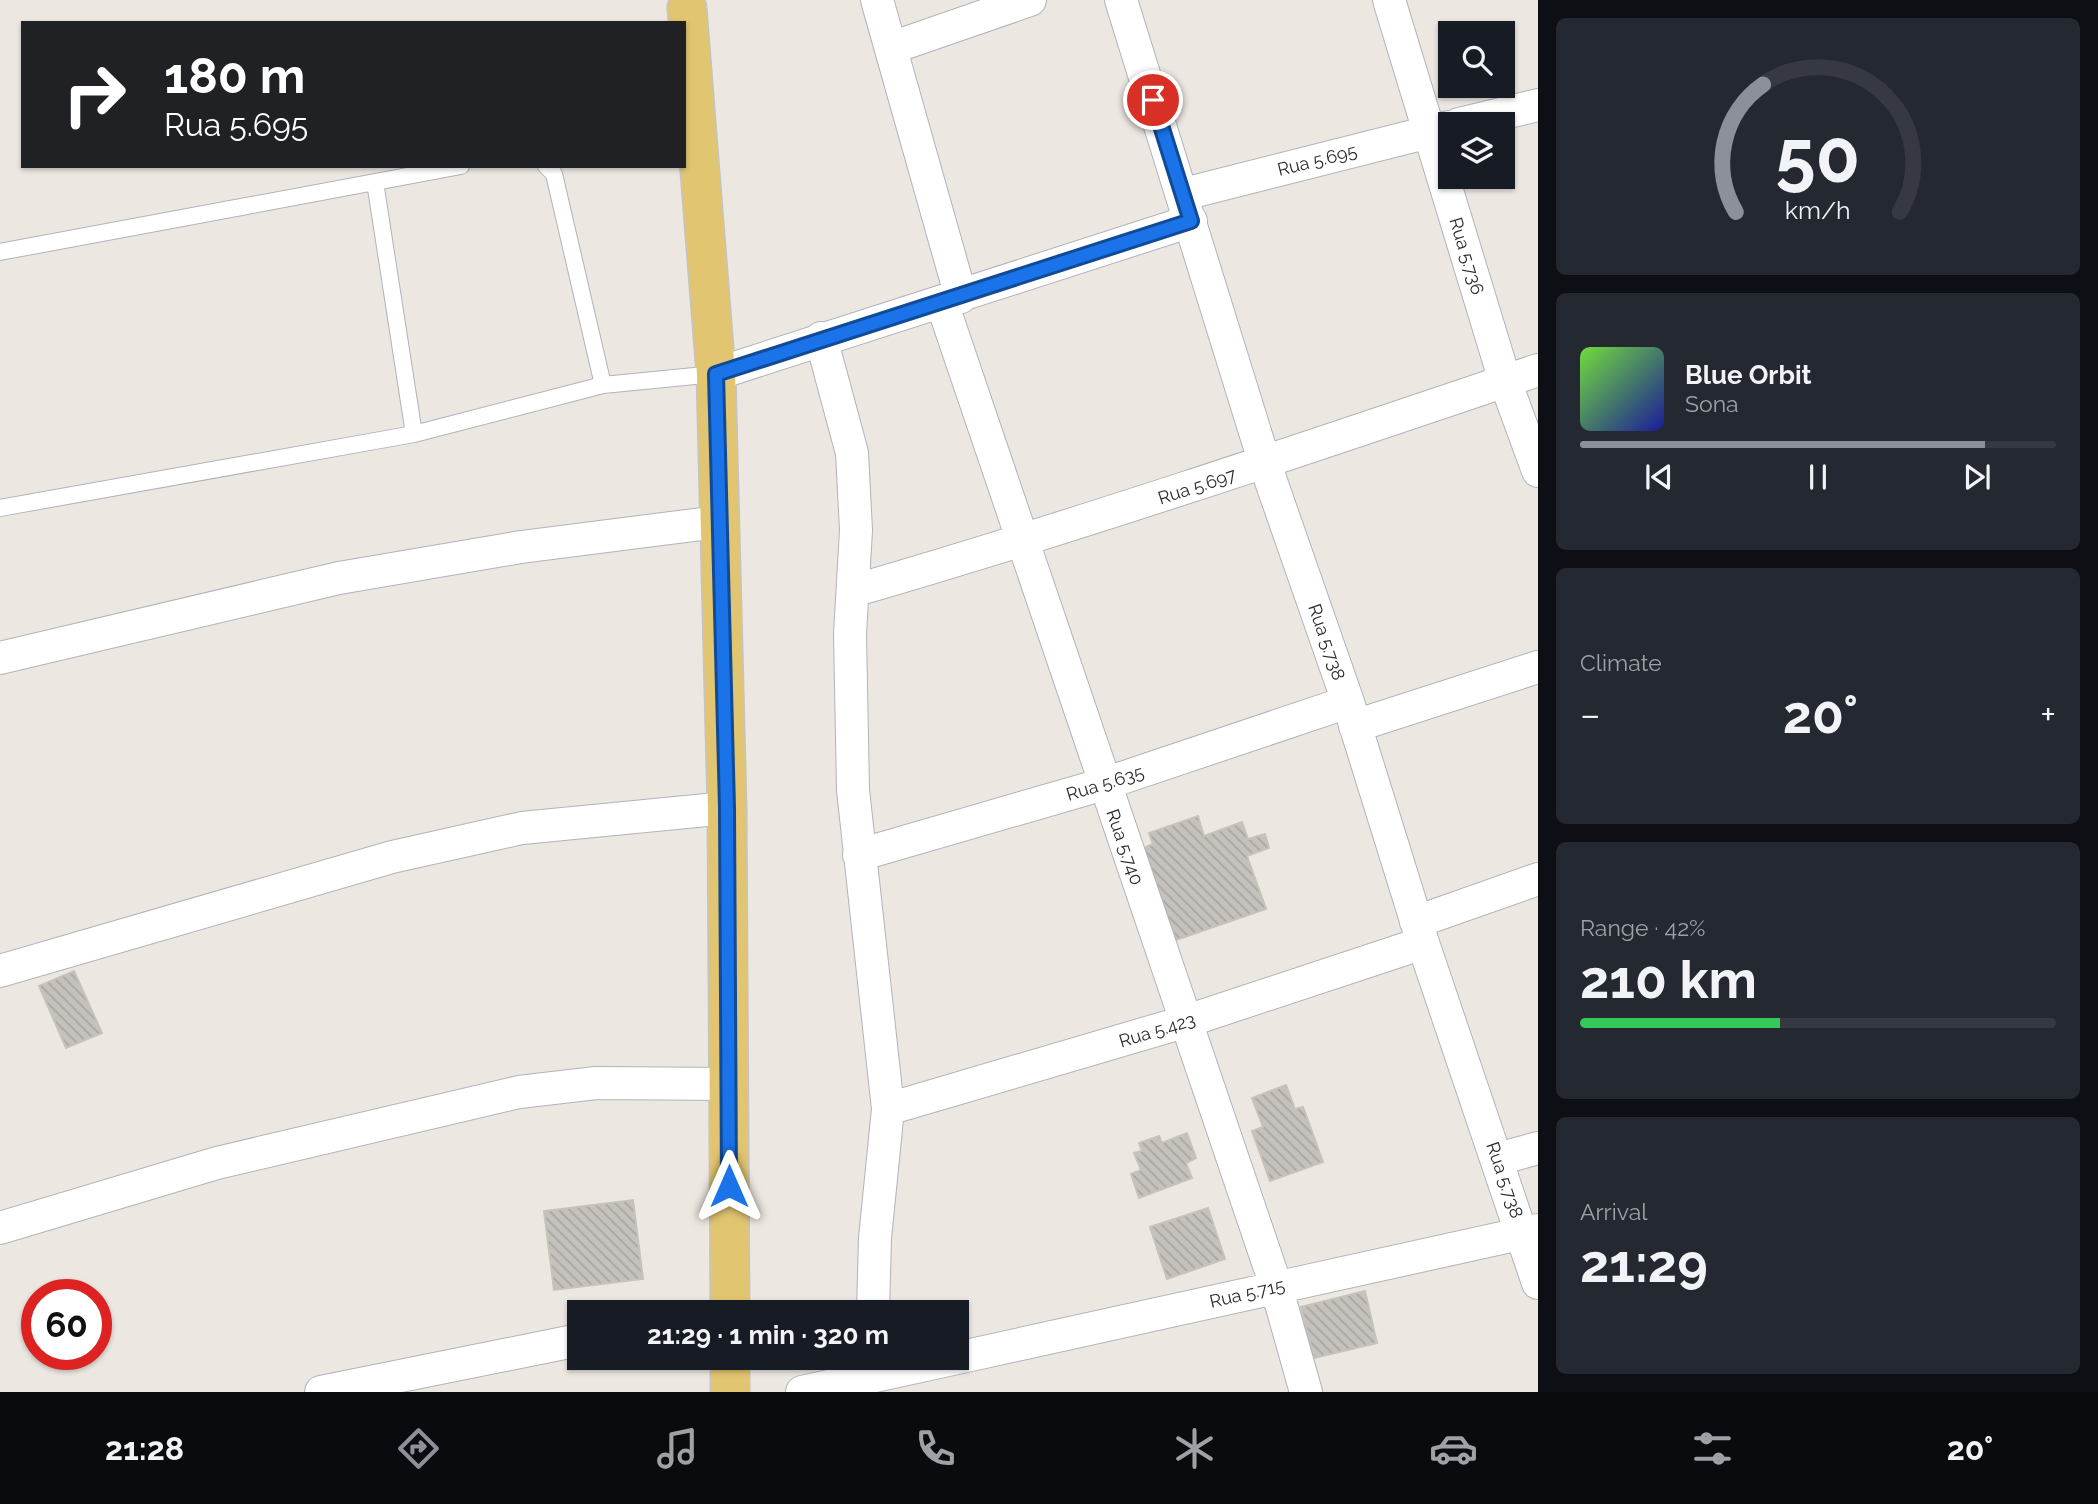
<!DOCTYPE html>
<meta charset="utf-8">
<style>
body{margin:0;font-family:Raleway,sans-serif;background:#242831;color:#f1f3f6;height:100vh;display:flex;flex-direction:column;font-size:26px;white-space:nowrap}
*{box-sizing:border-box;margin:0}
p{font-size:23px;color:#9ea1a6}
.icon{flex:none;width:38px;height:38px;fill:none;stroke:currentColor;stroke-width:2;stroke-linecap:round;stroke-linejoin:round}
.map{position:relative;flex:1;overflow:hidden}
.drawer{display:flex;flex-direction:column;gap:18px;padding:18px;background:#0d0f14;width:560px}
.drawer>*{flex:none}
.hud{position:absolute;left:21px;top:21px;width:665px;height:147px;border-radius:0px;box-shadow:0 2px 5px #0004;background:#202124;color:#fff;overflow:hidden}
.tools{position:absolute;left:1438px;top:21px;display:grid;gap:14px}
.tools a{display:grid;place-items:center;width:77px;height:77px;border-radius:0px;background:#171b24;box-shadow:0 2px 5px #0004;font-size:35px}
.speed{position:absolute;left:21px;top:1279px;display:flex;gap:14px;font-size:35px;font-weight:700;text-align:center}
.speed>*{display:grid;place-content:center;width:91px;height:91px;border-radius:50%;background:#171b24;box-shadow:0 2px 5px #0004;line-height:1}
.speed .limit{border:10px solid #d22;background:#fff;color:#111}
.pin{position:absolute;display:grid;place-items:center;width:60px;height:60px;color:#fff;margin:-30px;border:4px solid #fff;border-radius:50%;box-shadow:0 2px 7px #0007}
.me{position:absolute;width:77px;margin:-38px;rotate:0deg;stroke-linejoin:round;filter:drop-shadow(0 0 5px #0008)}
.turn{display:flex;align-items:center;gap:24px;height:147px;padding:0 28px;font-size:32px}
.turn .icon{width:91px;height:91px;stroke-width:2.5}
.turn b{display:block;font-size:49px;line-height:60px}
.big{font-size:52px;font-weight:700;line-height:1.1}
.drawer .tile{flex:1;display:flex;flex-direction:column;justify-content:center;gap:10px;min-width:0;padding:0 24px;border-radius:10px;background:#242831}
.drawer .dial{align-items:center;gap:0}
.dial svg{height:182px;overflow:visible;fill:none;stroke:#363941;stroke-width:7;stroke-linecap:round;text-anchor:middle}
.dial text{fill:#f1f3f6;stroke:none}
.song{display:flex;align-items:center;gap:21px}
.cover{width:84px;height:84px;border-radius:10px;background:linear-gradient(135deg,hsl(100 70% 55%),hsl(240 70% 35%))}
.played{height:7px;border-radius:4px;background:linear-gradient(90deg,#8c9099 85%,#363941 85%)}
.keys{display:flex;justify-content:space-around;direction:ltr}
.heat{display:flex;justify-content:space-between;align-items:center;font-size:38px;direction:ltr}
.charge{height:10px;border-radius:5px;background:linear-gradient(90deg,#34c759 42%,#363941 0)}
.trip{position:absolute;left:567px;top:1300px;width:402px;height:70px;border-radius:0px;background:#171b24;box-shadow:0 2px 5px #0004;font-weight:700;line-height:70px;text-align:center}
.tab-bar{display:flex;height:112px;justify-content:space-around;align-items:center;background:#090b0e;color:#9ea1a6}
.tab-bar .icon{width:49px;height:49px}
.tab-bar .selected{color:#8c9099}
.tab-bar b{font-size:32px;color:#f1f3f6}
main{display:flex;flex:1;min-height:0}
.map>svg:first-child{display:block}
</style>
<main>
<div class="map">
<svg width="1538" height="1392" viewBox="0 0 1538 1392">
<defs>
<pattern id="building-back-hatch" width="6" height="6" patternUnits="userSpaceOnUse" patternTransform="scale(1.75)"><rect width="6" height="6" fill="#c5c1bc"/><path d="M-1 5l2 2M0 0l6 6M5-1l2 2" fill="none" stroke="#a9a6a2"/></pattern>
</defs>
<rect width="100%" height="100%" fill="#ece7e1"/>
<!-- building -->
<path fill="url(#building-back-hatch)" stroke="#c8c3ba" stroke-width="2" d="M1198,816l6,20 38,-14 6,17 17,-5 4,14 -22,8 19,53 -90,31 -32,-92 9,-4 -4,-11z
M74,971l28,62 -36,15 -27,-62z
M1286,1085l9,24 8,-2 20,55 -53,19 -18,-50 11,-4 -11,-29z
M1187,1133l9,25 -10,5 6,15 -53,20 -8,-24 10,-4 -7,-17 8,-2 -3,-8 20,-7 3,7z
M633,1200l10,79 -89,11 -10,-79z
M1208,1208l17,51 -58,20 -17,-52z
M1365,1291l12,52 -63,15 -13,-51z"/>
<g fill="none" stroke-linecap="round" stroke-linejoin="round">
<!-- service casing -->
<g stroke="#b1b3bb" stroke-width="18">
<path id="service" d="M546,166l8,8 49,211
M375,182l39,252
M0,252l461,-86
M0,508l414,-74 189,-49 112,-11"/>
</g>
<!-- minor casing -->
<g stroke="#b1b3bb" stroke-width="34">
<path id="minor" d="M877,0l84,297
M1121,0l144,464 83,238 75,241 115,340
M1389,0l116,381 33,90
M891,48l139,-48
M1459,124l79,-19
M1184,194l265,-67
M942,303l334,983 30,106
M821,338l31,115 4,77 -6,104 3,156 35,319 -13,129 -2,74
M716,374l475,-153
M853,591c230,-67 457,-144 685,-221
M0,658l339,-80 182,-31 197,-25
M1355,726l183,-59
M859,855l245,-71 244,-82
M1416,922l122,-43
M0,971l392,-114 130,-29 205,-20
M888,1109l296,-87 239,-79
M1498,1159l40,-11
M0,1228l217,-65 302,-71 77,-9 133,1
M957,1358l581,-128
M321,1392l258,-52
M802,1392l155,-34"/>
</g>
<!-- primary casing -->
<g stroke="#c4c4c4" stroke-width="41">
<path id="primary" d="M687,8l29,366 11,434 3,504
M730,1358v34"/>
</g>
<!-- service -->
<use href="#service" stroke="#fff" stroke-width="16"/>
<!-- minor -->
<use href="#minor" stroke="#fff" stroke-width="32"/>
<!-- primary -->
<use href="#primary" stroke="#e2c570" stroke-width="38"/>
</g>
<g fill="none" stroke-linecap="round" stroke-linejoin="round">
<!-- route casing -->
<g stroke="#114b97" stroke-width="18">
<path id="route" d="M729,1186l-2,-378 -11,-434 475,-153 -38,-121"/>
</g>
<!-- route -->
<use href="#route" stroke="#1a73e8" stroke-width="12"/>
</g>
<g text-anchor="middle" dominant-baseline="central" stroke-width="7" stroke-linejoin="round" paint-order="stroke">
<!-- street labels -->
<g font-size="18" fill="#2c2c2c" stroke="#fff">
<text transform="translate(1317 160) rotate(-14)">Rua 5.695</text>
<text transform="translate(1467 256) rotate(73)">Rua 5.736</text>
<text transform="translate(1197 486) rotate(-18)">Rua 5.697</text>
<text transform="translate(1327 642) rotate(71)">Rua 5.738</text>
<text transform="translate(1105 783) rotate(-17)">Rua 5.635</text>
<text transform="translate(1125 847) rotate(71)">Rua 5.740</text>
<text transform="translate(1157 1030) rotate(-17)">Rua 5.423</text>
<text transform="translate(1505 1180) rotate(71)">Rua 5.738</text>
<text transform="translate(1247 1293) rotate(-13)">Rua 5.715</text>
</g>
</g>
</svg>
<div class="tools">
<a><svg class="icon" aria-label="search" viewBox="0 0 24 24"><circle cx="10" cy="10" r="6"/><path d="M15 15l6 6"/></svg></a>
<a><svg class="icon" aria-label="layers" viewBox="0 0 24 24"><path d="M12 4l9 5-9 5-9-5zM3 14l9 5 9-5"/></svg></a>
</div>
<div class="speed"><div class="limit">60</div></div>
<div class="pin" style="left:1153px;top:100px;background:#d93025"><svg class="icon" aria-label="arrive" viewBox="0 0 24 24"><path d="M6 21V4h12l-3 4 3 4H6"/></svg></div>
<svg class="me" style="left:729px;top:1186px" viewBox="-20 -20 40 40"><path d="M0-17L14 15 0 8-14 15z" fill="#1a73e8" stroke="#fff" stroke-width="4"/></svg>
<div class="trip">21:29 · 1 min · 320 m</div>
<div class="hud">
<div class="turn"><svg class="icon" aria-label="right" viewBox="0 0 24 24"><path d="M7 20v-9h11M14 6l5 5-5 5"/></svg><div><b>180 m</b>Rua 5.695</div></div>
</div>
</div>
<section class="drawer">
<div class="tile dial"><svg viewBox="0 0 100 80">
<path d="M14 69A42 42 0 1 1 86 69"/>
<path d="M14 69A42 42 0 0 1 26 13" stroke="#8c9099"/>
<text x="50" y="56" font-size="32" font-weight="700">50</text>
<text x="50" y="72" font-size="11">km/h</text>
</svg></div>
<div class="tile">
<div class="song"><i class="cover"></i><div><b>Blue Orbit</b><p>Sona</p></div></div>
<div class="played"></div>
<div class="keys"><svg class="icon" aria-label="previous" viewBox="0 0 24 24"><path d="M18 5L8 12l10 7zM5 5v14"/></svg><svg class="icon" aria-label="pause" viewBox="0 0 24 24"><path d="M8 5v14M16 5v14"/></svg><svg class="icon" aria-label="next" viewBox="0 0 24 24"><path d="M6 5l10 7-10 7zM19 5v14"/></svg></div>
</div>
<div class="tile"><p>Climate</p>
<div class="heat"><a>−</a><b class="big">20°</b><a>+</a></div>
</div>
<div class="tile"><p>Range · 42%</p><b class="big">210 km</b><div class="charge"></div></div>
<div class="tile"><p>Arrival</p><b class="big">21:29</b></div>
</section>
</main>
<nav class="tab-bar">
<b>21:28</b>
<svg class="icon selected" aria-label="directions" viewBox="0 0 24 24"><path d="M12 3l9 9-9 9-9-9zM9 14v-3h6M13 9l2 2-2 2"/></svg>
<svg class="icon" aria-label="music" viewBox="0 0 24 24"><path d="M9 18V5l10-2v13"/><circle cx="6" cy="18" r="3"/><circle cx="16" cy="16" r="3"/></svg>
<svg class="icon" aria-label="phone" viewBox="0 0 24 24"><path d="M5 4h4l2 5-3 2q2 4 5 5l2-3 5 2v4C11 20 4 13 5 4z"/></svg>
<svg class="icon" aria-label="climate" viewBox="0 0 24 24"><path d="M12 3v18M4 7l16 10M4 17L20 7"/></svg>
<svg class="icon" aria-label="car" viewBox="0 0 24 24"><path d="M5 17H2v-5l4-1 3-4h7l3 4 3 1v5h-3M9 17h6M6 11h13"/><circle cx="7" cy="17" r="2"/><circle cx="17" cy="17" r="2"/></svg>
<svg class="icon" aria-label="filters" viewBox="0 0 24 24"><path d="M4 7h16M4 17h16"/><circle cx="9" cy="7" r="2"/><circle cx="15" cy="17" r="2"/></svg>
<b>20°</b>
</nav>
